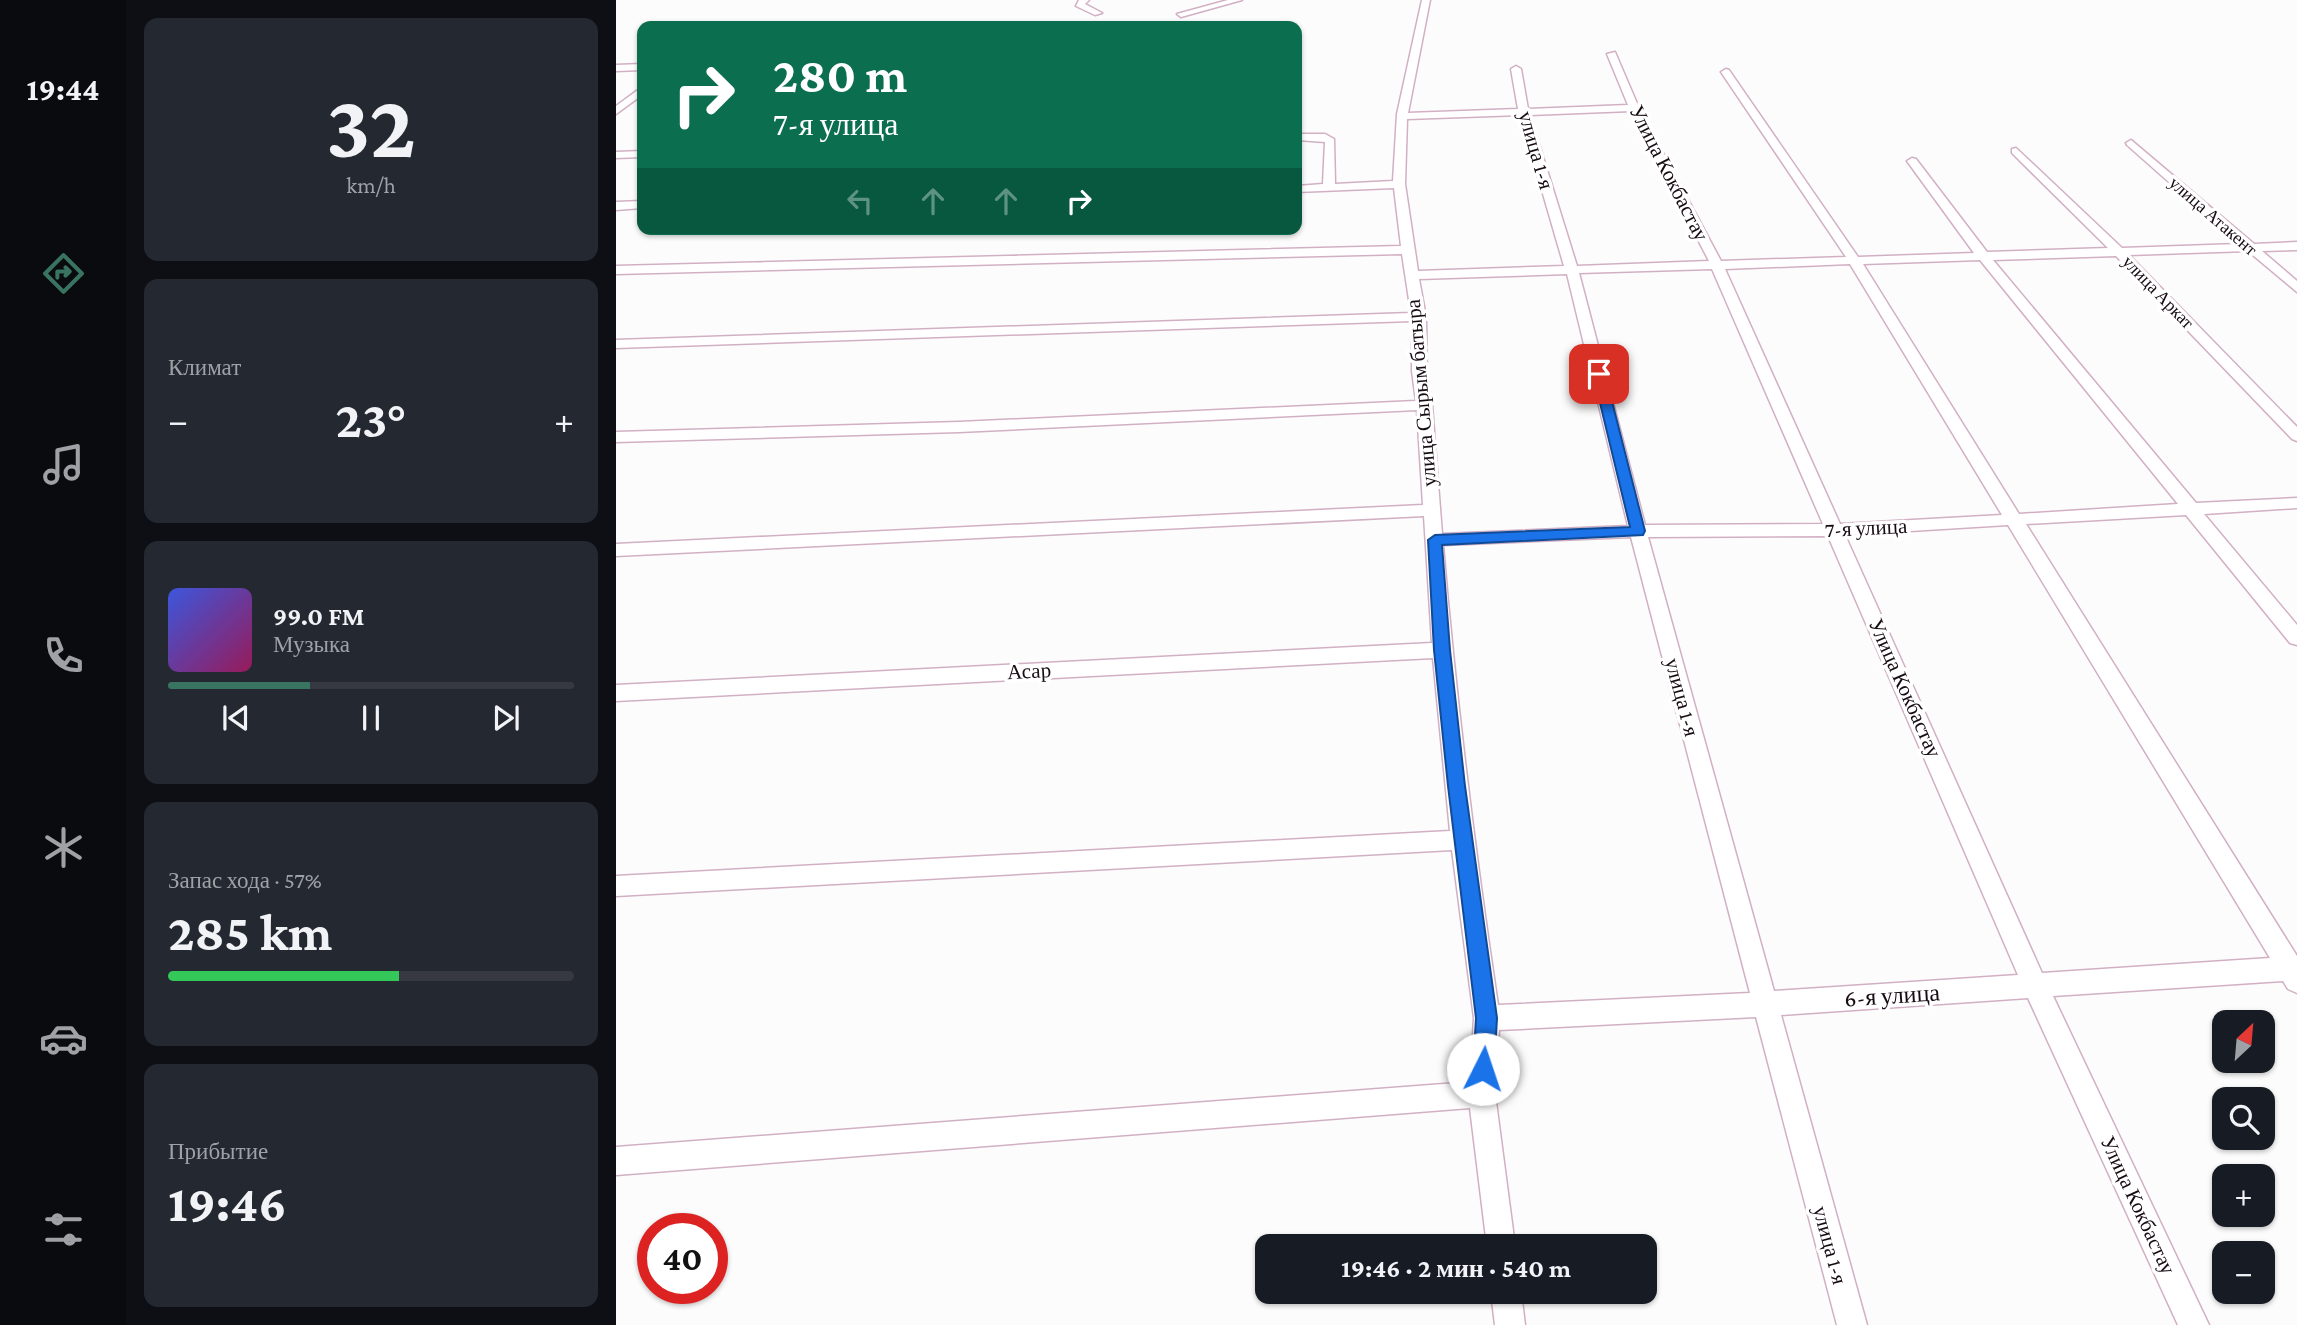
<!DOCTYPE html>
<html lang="ru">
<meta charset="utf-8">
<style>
body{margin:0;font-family:"Crimson Pro",serif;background:#242831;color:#f1f3f6;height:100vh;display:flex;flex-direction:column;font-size:26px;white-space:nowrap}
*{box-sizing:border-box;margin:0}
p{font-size:23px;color:#9ea1a6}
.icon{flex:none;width:38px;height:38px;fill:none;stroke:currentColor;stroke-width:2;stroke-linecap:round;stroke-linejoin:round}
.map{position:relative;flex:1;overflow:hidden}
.side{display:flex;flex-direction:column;gap:18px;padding:18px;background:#0d0f14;width:490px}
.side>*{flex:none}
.banner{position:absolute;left:21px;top:21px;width:665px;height:214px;border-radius:14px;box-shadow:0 2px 5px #0004;background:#0b6e4f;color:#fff;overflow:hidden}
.needle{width:46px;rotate:26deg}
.fabs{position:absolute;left:1596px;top:1010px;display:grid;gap:14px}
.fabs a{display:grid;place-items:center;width:63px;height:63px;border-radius:14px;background:#171b24;box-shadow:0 2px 5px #0004;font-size:35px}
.speed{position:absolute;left:21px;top:1213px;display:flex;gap:14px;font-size:35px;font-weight:700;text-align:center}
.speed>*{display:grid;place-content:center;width:91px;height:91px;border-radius:50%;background:#171b24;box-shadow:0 2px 5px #0004;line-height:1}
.speed .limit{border:10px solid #d22;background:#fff;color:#111}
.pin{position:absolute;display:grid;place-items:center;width:60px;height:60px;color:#fff;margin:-30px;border-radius:14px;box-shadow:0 4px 10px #0006}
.me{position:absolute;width:77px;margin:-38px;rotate:4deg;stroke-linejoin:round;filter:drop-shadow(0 0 5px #0008)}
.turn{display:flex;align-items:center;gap:24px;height:147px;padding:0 21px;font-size:32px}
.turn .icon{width:91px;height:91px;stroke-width:2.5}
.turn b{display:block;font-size:49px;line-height:60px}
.lanes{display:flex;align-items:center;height:66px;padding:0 21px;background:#0003;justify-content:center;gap:35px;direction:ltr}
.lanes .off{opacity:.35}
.big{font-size:52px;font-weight:700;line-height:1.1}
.side .card{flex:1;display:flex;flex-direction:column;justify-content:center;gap:10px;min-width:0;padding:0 24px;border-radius:14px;background:#242831}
.side .dial{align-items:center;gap:0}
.dial b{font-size:91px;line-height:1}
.song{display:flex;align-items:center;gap:21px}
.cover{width:84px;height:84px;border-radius:10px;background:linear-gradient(135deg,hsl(230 70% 55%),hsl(330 70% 35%))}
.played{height:7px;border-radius:4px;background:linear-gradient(90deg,#38745f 35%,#363941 35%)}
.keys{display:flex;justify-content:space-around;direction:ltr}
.heat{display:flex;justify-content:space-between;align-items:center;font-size:38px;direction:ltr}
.charge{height:10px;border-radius:5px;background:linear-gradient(90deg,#34c759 57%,#363941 0)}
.trip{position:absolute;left:639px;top:1234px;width:402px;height:70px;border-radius:14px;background:#171b24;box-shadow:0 2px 5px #0004;font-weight:700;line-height:70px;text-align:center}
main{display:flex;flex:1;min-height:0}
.tabs{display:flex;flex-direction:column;width:126px;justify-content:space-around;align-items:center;background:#090b0e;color:#9ea1a6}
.tabs .icon{width:49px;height:49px}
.tabs .selected{color:#38745f}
.tabs b{font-size:32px;color:#f1f3f6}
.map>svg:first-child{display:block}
</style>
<main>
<nav class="tabs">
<b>19:44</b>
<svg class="icon selected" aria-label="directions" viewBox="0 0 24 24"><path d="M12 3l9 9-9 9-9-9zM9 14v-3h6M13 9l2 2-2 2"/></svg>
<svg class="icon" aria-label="music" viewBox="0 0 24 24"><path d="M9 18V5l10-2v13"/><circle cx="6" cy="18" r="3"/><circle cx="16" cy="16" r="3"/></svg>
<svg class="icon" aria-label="phone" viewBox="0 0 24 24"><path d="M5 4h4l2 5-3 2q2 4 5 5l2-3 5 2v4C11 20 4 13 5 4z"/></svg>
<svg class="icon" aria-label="climate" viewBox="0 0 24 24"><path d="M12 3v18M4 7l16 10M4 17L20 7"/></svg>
<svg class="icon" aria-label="car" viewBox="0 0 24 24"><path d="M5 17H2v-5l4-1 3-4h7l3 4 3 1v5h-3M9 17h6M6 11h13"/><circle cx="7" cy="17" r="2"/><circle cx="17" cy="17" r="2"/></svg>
<svg class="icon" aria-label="filters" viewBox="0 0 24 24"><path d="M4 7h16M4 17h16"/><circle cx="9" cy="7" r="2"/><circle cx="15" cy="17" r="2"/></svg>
</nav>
<section class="side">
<div class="card dial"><b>32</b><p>km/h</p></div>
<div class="card"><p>Климат</p>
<div class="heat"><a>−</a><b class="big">23°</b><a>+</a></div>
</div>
<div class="card">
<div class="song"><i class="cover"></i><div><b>99.0 FM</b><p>Музыка</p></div></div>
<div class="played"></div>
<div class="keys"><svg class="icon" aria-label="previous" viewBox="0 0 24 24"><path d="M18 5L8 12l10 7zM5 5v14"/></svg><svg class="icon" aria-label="pause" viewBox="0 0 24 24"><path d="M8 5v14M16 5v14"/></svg><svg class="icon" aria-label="next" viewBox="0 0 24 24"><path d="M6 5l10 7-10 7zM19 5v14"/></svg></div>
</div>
<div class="card"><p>Запас хода · 57%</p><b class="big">285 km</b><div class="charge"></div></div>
<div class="card"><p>Прибытие</p><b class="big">19:46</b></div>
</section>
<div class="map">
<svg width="1681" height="1325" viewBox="0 0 1681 1325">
<rect width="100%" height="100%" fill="#fcfcfc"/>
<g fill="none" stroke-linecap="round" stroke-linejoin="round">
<!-- minor casing -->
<g stroke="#d2b0c4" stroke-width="3">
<path id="minor" d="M463,0h10l-4,4 17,9 -7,2 -19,-9z
M612,0h14l-61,17 -4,-3z
M806,0h8l-22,113 110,-4 -7,-40 5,-3 5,3 7,40 100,-4 -21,-51 8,-2 24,56 82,153 125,-4 -125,-185 5,-3 3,1 129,187 116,-4 -67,-92 5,-3 4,1 71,93 121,-4 -96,-95v-4l4,-1 106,100 117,-4 -112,-99 -1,-2 5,-3 123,104 43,-2v8l-35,1 35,30v11l-49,-41 -119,4 168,172v14l-5,-2 -176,-183 -123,4 203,243 101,-5v10l-93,6 93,111v20l-7,-2 -104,-128 -160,9 271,432v37l-9,-4 -5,-8 -230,15 156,329h-31l-150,-327 -247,17 86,310h-30l-81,-308 -257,13 -4,64 20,152h-28l-17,-138 -854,67v-28l854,-65 4,-64 -22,-168 -836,46v-20l834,-45 -17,-173 -817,43v-16l816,-42 -8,-127 -808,40v-12l807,-39 -6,-95 -458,22 -343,10v-10l343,-10 457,-21 -4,-30v-50l-796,27v-8l795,-27 -9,-59 -786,20v-8l785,-20 -7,-58 -97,4v-6l26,-2 2,-42 -28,-2v-6h28l9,5 1,45 58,-3 4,-67zM1015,111l78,150 -132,5 -47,-151zM904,115l44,151 -146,5 -13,-87 2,-65zM1364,260l198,244 -159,10 -156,-250zM1234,264l152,251 -162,9 -115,-255zM1096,269l111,255 -178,1 -66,-252zM951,274l61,252 -186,8 -10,-129 -5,-23 -1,-65 -7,-38zM1392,525l262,433 -228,15 -197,-438zM1212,536l190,439 -244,16 -126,-454zM1015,537l119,456 -252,12c-23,-153 -42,-305 -55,-460z
M26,64v6l-26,1v-6z
M26,87v8l-26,19v-8z
M26,151v6l-26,1v-6z
M26,201v7l-26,2v-8z
M875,1292h30l4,33h-30z"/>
</g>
<!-- minor -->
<use href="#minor" fill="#fff" fill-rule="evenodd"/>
</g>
<!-- route -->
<path fill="#1a73e8" stroke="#114b97" stroke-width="2" d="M983,371l6,3 40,157 -2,4 -201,10 8,105 15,136 32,232 -3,51 -3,7 -8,4 -7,-4 -3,-7 3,-51 -28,-232 -14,-136 -6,-110 7,-5 195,-8 -37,-153z"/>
<g text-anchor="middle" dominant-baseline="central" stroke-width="7" stroke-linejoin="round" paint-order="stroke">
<!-- far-street labels -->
<g font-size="18" fill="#170c13" stroke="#fff">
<text transform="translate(1597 216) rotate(41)">улица Атакент</text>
<text transform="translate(1542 292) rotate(46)">улица Аркат</text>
</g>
<!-- street labels -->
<g font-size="21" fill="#170c13" stroke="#fff">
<text transform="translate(920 150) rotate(74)">улица 1-я</text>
<text transform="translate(1053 173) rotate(63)">Улица Кокбастау</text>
<text transform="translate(805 393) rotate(-95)">улица Сырым батыра</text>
<text transform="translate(1250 528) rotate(-3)">7-я улица</text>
<text transform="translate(413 671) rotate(-3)">Асар</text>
<text transform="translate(1289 688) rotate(66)">Улица Кокбастау</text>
<text transform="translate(1066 697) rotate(75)">улица 1-я</text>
<text transform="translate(1522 1205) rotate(65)">Улица Кокбастау</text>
<text transform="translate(1214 1245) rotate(75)">улица 1-я</text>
</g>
<!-- near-street labels -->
<g font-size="24" fill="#170c13" stroke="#fff">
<text transform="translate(1276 995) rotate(-4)">6-я улица</text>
</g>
</g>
</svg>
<div class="fabs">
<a><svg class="needle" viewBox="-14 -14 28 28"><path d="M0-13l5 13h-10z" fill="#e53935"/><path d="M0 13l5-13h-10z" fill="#9ea1a6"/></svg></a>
<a><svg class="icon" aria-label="search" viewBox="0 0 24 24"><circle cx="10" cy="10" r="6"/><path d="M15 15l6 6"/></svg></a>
<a>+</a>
<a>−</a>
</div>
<div class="speed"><div class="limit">40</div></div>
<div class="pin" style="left:983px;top:374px;background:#d93025"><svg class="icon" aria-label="arrive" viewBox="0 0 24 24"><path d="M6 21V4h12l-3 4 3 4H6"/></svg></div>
<svg class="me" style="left:867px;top:1069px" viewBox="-20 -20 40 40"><circle r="19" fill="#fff"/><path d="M0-13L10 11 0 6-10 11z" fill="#1a73e8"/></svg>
<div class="trip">19:46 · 2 мин · 540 m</div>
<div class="banner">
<div class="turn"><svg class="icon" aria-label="right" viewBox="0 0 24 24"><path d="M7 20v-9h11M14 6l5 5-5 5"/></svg><div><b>280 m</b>7-я улица</div></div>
<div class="lanes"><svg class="icon off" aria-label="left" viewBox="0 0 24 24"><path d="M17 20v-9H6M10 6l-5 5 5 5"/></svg><svg class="icon off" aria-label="ahead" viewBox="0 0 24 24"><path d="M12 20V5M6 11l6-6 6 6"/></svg><svg class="icon off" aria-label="ahead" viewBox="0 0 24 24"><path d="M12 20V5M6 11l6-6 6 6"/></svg><svg class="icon" aria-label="right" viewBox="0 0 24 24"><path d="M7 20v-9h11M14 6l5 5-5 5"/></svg></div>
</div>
</div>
</main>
